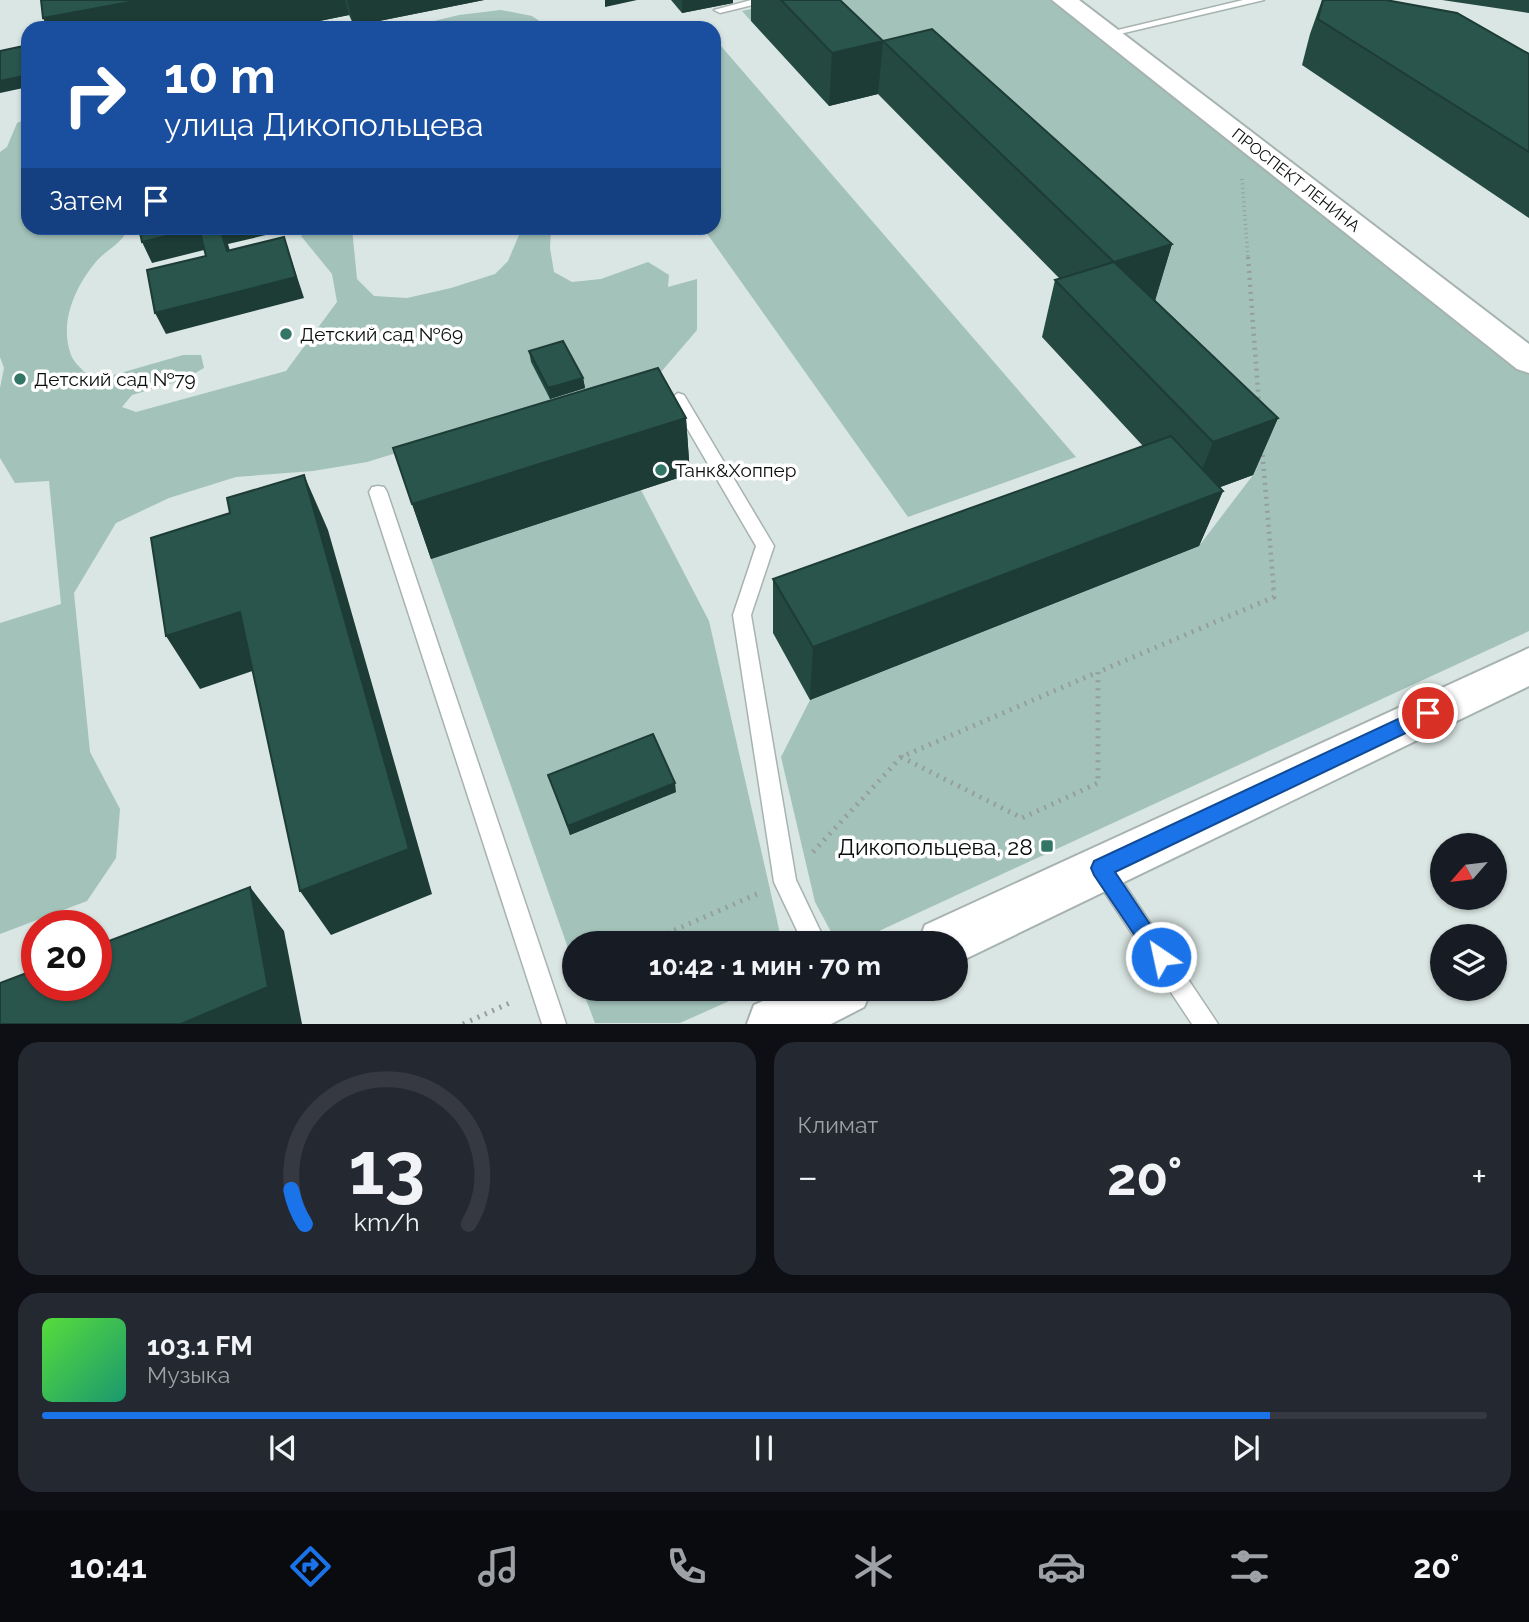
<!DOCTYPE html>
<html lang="ru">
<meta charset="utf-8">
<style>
body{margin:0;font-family:Raleway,sans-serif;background:#242831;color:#f1f3f6;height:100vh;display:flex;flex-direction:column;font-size:26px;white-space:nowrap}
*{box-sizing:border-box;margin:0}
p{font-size:23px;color:#9ea1a6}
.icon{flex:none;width:38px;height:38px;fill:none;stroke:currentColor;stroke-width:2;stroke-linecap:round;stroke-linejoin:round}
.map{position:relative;height:1024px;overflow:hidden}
.panel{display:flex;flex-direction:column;gap:18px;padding:18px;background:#0d0f14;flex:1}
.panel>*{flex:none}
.guide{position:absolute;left:21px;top:21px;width:700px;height:214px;border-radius:21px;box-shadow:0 2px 5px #0004;background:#1a4fa0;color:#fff;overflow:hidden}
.needle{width:46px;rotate:242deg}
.buttons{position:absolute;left:1430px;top:833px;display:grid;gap:14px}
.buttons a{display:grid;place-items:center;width:77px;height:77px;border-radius:50%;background:#171b24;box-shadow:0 2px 5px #0004;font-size:35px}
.speed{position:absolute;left:21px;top:910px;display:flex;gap:14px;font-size:35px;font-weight:700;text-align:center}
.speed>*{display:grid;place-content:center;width:91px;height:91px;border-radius:50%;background:#171b24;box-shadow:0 2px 5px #0004;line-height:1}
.speed .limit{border:10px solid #d22;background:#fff;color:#111}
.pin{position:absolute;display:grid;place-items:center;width:60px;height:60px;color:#fff;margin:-30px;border:4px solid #fff;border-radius:50%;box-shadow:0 2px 7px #0007}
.me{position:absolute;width:77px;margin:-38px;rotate:326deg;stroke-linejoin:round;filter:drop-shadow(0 0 5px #0008)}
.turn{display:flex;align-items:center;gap:24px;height:147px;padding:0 28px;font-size:32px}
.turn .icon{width:91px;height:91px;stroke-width:2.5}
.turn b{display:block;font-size:49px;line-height:60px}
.then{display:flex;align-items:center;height:66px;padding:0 28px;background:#0003;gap:14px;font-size:26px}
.big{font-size:52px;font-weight:700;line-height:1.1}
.panel .widget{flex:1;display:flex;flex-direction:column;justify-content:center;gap:10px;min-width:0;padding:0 24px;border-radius:21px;background:#242831}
.panel .dial{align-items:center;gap:0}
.dial svg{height:182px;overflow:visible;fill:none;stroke:#363941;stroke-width:7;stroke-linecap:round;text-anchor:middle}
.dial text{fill:#f1f3f6;stroke:none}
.song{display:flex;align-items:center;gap:21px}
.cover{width:84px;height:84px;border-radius:10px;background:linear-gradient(135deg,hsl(110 70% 55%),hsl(160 70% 35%))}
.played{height:7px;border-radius:4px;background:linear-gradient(90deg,#1a73e8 85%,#363941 85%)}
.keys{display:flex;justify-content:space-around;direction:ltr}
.heat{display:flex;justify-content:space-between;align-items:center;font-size:38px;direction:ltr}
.panel .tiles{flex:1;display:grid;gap:18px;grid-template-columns:1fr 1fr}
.widget:last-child{grid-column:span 2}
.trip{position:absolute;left:562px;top:931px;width:406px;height:70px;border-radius:35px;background:#171b24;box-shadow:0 2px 5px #0004;font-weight:700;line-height:70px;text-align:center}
.tabs{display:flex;height:112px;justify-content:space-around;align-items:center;background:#090b0e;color:#9ea1a6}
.tabs .icon{width:49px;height:49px}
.tabs .active{color:#1a73e8}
.tabs b{font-size:32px;color:#f1f3f6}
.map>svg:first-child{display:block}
</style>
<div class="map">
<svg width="1529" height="1024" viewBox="0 0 1529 1024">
<rect width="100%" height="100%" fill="#dae6e3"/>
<!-- green -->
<path fill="#a2c2ba" d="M794,0h256l479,375v256l-676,312h-16l-22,-41 -34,-145 29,-57 389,-154 54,-71 -99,-174 -357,-290 -46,10 -9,-10z
M501,10l31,6 15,10 -1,2h-141l54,-13z
M714,38l362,419 -168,60 -205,-289h11z
M28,118v110h100c-6,17 -22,21 -33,35 -20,24 -36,60 -24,92 2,6 9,12 13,17l26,4 73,-21h18l3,13 -21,12 -51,15 -10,12 14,5 150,-41 51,-69 -5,-28 -31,-38 12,-8h39l5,51 17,17 33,2 44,-10 44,-14 13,-13 11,-26 -4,-7h36l-1,20 4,24 18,10 29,-3 47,-17 21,13 -1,12 29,-8v51l-36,42 -294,90 -54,9 -77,6 -67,21 -53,25 -42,70 16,159 30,57 -4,49 -29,43 -87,33v-311l61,-19 -12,-123 -34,2 -15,-25v-70l4,-20 -4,-11v-205l7,-5 10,-24z
M641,490l68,131 70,308 -2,14h-203v22l-143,-406z
M582,989h174l-76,34h-85z"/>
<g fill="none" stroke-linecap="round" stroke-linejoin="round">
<!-- service casing -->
<g stroke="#a7b3b0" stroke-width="3">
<path id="service" d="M751,0h22l-53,13 -6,-3z
M1243,0h21l-157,37 -6,-3z
M678,393l6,2 90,151 -23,69 45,265 30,63h-23l-29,-61 -41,-267 23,-69 -86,-147z
M378,486l6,1 3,5 179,532h-24l-173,-532 3,-5z
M1101,858l8,3 109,163h-26l-99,-149 -3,-7 3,-7z"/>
</g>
<!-- tertiary casing -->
<g stroke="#a7b3b0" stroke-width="4">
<path id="tertiary" d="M1052,0h27l450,344v29l-12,-4z
M1529,648v38l-568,275 -5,2v-20h-38l7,-18z
M789,989h83l-8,18 -33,17h-84l7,-19z"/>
</g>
<!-- path-far2 -->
<path stroke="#959e9c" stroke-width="3.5" stroke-dasharray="1 3.5" stroke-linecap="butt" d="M1242,179l6,79"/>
<!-- path-far1 -->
<path stroke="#959e9c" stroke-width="4.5" stroke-dasharray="2 5" stroke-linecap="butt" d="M1248,257l11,147
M1262,448l12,144"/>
<!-- path -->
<path stroke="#959e9c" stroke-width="5" stroke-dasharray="2 6" stroke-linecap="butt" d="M901,757l121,61 76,-35v-111l176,-75 -1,-7
M813,852l88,-95 197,-85
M645,943l112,-49
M463,1024l49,-22"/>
<!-- service -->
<use href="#service" fill="#fff" fill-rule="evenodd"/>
<!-- tertiary -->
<use href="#tertiary" fill="#fff" fill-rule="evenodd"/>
</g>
<!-- wall -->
<path fill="#244941" d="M41,0h443l-130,26 -5,-11 -64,13h-237l-5,-10z
M671,0h62v3l-51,10z
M751,0h89l43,41 289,203 -17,56 123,118 -25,57 -33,12 3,4 -24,55 -389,154 -37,-67v-54l370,-133 -101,-109 13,-57 5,-1 -182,-185 -49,12 -78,-85z
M1322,0h64l143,54v164l-227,-153 8,-31z
M1442,0h87v13z
M529,351l54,27 2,10 -35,11 -19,-37z
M686,418l4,56 -259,85 -38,-111z
M548,775l128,17 -106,43z"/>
<!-- shaded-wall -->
<path fill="#1d3c35" d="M141,0h204l4,15 -64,13h-237l-5,-10z
M347,0h137l-130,26z
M605,0h32l-32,7z
M682,0h51v3l-51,10z
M883,41l-5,53 -49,12 3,-53z
M28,75v12l-28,6v-12z
M199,228l9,21 -56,14 -10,-21z
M220,228h61l2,3 -55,13 8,28 -9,-21z
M284,237l20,61 -138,36 -11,-21z
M1172,244l-17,57 -41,-39z
M583,378l2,10 -35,11 -2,-11z
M686,418l4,56 -259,85 -19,-55z
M1278,418l-25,57 -62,23 22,-56z
M304,475l24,55 104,364 -101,41 -31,-44z
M1223,491l-24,55 -389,154 3,-53z
M240,612l30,53 -70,24 -34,-53z
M675,783l1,9 -106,43 -2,-9z
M250,887l34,44 18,93h-121z"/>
<!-- building -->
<path fill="#2a554c" stroke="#1d3c35" stroke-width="2" d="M41,0h100l-98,18z
M781,0h59l43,41 49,-12 240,215 -58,18 -231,-221 -51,12z
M1323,0h63l71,13 72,41v98l-211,-133z
M28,45v30l-28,6v-30z
M139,228h81l7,23 57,-14 12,40 -141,36 -8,-43 59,-14 -7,-28 -57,14z
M1114,262l164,156 -65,24 -158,-162z
M563,341l20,37 -35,10 -19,-37z
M658,368l28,50 -274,86 -19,-56z
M1171,436l52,55 -410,156 -40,-68z
M304,475l105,374 -109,42 -60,-279 -74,24 -15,-98 79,-25 -3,-15z
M653,734l22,49 -107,43 -20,-51z
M250,887l18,100 -87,37h-181v-41l37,-14v16h59v-39z"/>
<!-- route -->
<path fill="#1a73e8" stroke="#114b97" stroke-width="2" d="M1428,705l7,3 2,5 -2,6 -320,153 57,85 -3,7 -8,3 -7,-3 -60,-89 -3,-7 3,-7z"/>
<!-- markers -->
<g fill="#337668" stroke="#fff" stroke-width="2.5">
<circle cx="286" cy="334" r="7"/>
<circle cx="20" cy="379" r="7"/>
<circle cx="661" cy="470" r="7"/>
<rect x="1040" y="839" width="14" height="14" rx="3.5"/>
</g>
<g text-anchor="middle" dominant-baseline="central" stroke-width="7" stroke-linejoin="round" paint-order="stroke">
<!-- far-street labels -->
<g font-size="16" fill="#090d0c" stroke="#fff">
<text transform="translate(1296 180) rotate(38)">ПРОСПЕКТ ЛЕНИНА</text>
</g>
<!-- poi labels -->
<g font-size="19" fill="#090d0c" stroke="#fff" text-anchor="start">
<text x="300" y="334">Детский сад №69</text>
<text x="34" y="379">Детский сад №79</text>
<text x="675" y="470">Танк&amp;Хоппер</text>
</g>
<!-- near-poi labels -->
<g font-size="23" fill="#090d0c" stroke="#fff" text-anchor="end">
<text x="1033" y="846">Дикопольцева, 28</text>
</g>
</g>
</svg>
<div class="buttons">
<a><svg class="needle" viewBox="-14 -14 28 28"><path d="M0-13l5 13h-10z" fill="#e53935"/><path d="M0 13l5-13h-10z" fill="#9ea1a6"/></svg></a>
<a><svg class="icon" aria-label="layers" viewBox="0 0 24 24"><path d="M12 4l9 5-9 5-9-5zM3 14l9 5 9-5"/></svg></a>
</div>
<div class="speed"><div class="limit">20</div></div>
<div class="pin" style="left:1428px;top:713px;background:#d93025"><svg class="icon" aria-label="arrive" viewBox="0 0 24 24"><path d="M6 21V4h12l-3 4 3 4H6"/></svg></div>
<svg class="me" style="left:1161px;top:957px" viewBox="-20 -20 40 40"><circle r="17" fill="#1a73e8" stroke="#fff" stroke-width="3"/><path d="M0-11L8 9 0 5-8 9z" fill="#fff"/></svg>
<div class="trip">10:42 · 1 мин · 70 m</div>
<div class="guide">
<div class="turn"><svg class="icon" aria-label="right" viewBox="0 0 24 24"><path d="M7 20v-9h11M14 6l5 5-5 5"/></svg><div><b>10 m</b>улица Дикопольцева</div></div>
<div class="then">Затем<svg class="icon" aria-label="arrive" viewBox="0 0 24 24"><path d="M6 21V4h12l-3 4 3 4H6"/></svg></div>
</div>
</div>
<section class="panel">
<div class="tiles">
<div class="widget dial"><svg viewBox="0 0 100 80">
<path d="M14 69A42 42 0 1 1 86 69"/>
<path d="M14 69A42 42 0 0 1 8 54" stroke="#1a73e8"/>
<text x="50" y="56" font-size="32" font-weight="700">13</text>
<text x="50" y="72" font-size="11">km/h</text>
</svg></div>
<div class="widget"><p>Климат</p>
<div class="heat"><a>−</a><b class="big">20°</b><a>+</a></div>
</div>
<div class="widget">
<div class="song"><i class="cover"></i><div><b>103.1 FM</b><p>Музыка</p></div></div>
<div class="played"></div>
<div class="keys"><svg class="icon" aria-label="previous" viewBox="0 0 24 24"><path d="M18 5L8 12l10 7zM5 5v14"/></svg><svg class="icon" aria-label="pause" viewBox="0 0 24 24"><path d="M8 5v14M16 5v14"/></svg><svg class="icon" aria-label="next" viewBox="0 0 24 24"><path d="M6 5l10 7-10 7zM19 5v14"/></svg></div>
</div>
</div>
</section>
<nav class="tabs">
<b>10:41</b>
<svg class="icon active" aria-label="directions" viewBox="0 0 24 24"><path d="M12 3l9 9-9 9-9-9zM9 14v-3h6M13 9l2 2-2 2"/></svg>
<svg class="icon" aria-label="music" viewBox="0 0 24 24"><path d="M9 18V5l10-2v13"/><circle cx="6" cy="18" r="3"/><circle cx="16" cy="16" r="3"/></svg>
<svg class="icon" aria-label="phone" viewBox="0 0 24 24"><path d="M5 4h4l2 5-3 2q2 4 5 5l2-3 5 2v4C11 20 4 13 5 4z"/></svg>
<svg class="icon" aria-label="climate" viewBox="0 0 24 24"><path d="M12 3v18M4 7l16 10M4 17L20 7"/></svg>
<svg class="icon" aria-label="car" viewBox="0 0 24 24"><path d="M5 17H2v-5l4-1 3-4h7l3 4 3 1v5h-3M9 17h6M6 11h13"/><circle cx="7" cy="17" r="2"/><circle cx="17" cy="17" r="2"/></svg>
<svg class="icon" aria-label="filters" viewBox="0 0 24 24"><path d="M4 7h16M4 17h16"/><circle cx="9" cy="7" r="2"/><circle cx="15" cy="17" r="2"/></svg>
<b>20°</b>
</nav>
